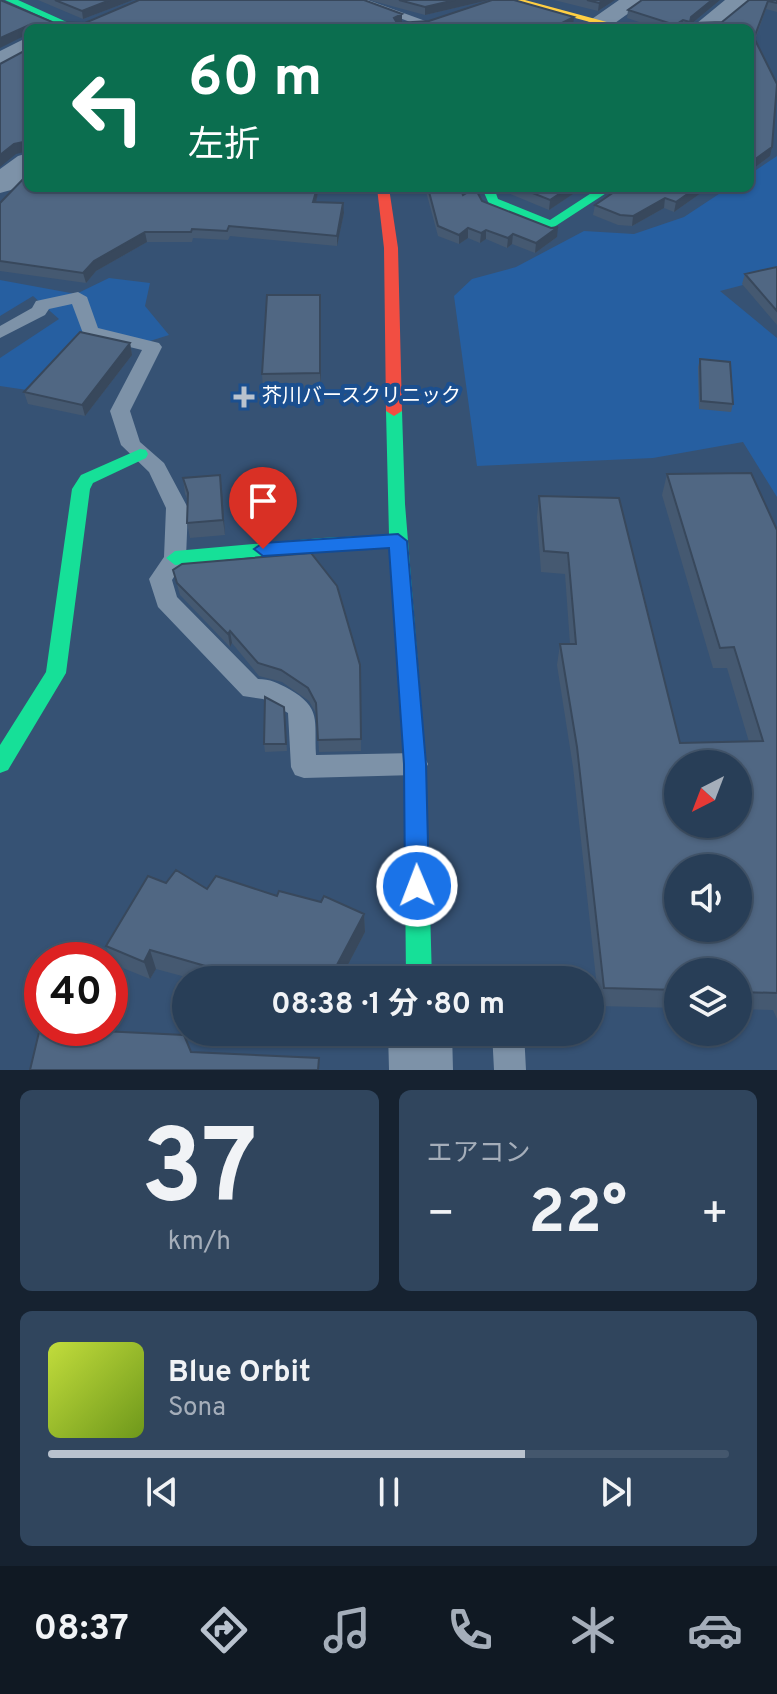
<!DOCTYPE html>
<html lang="ja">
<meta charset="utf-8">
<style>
body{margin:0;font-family:Overpass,"Noto Sans JP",sans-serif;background:#30455d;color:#f1f3f6;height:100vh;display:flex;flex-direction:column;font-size:30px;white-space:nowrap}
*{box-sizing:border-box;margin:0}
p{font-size:26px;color:#a5aeba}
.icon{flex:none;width:44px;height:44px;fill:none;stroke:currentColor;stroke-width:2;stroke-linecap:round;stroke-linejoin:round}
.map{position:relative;height:1070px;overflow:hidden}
.sheet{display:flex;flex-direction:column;gap:20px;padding:20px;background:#162230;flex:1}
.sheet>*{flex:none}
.banner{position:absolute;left:24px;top:24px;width:730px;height:168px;border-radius:12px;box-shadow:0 2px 6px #0004,0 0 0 2px #44576d;background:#0b6e4f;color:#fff;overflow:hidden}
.needle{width:52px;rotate:222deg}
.buttons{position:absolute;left:664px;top:750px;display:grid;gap:16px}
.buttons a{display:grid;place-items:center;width:88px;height:88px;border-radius:50%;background:#283e57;box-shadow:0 2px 6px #0004,0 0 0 2px #44576d;font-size:40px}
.speed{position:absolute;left:24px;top:942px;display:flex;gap:16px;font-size:40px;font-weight:700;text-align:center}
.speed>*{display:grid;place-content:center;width:104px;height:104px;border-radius:50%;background:#283e57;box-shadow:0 2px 6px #0004,0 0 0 2px #44576d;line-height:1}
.speed .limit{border:12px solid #d22;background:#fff;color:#111}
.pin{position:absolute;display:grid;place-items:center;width:68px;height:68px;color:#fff;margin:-82px -34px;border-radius:50% 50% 50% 0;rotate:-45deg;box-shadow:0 0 8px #0007}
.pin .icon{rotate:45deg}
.me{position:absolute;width:88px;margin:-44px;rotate:359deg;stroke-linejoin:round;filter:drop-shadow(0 0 6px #0008)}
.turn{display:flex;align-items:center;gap:28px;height:168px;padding:0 32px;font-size:36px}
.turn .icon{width:104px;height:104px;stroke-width:2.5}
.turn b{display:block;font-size:56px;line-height:68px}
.big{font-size:60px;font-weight:700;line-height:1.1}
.sheet .tile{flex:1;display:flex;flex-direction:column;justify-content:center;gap:12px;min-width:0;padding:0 28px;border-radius:12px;background:#30455d}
.sheet .dial{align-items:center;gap:0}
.dial b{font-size:104px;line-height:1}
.song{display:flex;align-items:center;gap:24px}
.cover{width:96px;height:96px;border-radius:12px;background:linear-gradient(135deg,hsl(70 70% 55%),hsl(80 70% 35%))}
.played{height:8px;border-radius:4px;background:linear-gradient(90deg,#b9c2ce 70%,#44576d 70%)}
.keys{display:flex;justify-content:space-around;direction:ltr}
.heat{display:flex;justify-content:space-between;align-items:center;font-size:44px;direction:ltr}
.sheet .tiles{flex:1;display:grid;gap:20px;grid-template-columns:1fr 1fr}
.tile:last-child{grid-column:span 2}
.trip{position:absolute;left:172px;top:966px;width:432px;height:80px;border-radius:40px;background:#283e57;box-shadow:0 2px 6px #0004,0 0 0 2px #44576d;font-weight:700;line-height:80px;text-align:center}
.tabs{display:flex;height:128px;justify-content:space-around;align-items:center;background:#101923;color:#a5aeba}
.tabs .icon{width:56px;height:56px}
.tabs .selected{color:#b9c2ce}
.tabs b{font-size:36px;color:#f1f3f6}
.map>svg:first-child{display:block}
</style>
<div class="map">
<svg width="777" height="1070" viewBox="0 0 777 1070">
<rect width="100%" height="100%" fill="#365274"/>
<!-- green -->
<path fill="#265fa1" d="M777,156v120l-57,15 57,47v159l-34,-55 -90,16 -176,8 -23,-170 18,-17 44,-12 68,-36 50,3 50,-17 44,-29h22v-14z
M109,278l41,5 -5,23 24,29 -38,12 -104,43 -27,-4v-28l59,-39 -26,-23 -33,20v-36l76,14z"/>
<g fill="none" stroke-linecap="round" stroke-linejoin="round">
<!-- lane -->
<path fill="#7d92a8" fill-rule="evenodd" d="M351,0h17l63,23 -10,3z
M78,292l9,5 11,31 61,15 3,4 -32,64 10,31 24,21 24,45 -2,50 -14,22 5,17 81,82c12,0 20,4 31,10 33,19 25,31 27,66l99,-2 9,3 4,8 -4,8 -9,3 -111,3 -9,-3 -4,-8 -3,-54 -25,-14 -20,-3 -85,-89 -9,-28 15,-22 2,-49 -17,-36 -28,-27 -11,-34 32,-61 -58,-14 -12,-32 -23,5 -4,6 -45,23v-12l32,-18 4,-7z
M492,1032h32l2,38h-32z"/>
<!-- street -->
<path fill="#7d92a8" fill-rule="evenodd" d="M619,0h28l-39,28h-29z
M725,0h27l-34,28h-27z
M28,37v18l-28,15v-19z
M28,153v24l-17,13 -11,3v-24l18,-13z
M388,1032h64l1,38h-64z"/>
<!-- fast -->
<path fill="#16e098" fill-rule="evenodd" d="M5,0h13l62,28h-13z
M482,188h12l4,11 52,21 49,-32h15l-63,41 -62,-25z
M394,406l8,5 3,93 21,260 6,216h-26l-2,-216 -14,-216 -68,2 -147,15 -9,-7 9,-7 147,-13 67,-3 -3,-124z
M140,449l6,1 2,4 -2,4 -53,25 -3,6 -24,184 -58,97 -8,3v-28l46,-73 26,-183 9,-14z"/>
<!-- slow -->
<path fill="#ffcf43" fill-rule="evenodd" d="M509,0h16l104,28h-17z"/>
<!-- jam -->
<path fill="#f24e42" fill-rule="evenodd" d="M377,188h12l9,60 4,163 -8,5 -8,-5 -2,-163z"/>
</g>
<!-- wall -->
<path fill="#455971" d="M38,0h95l-50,19z
M369,0h120l-64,15z
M554,0h61l-17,11z
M720,0l-30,25 -1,3h-32l-30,-10 1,-8z
M749,0h28v12l-11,-3 -11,31 15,116 -20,15v-143h-57l1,-5 28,-1z
M319,188l-3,14 28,11 -7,33 -107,-10 -2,4 -35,-2 -1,4h-45l-51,29 -10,12 -86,-12v-68z
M425,188h35l3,7 19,6 75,36 -22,16 -23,-9 -5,4 -21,-9 -6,4 -12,-5 -9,6 -21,-8z
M505,188h77l-33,22 -41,-17z
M620,188h88l-34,24 -10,-4 -32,18 -14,-1 -25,-10 2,-10z
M777,267v58l-35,-41 3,-10z
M321,309v79l-58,1 -1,-15z
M130,343l2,12 -47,61 -57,-12 -4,-12z
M700,359l33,45 -2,8 -32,-3 -1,-42z
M667,474l110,56v489l-4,-9 -35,-1v-37h-60v36l-79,-2 -26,-239 -16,-102 3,-21h10l-5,-70 -24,-2 -4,-55 2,-21 141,247 69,-1 -22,-74h-14l-51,-173z
M183,478l39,12 3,45 -35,3 -3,-15 1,-22 -3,-7z
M173,570l187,95 1,86 -42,1 -2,-37 -8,-14 -27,-19 -23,-6 -27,-33 -2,4 -50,-52z
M284,707l3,44 -22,1 -1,-8z
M166,883l111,13 87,18 1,18 -25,48h-143l-41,-11 -6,10 -37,-15 -7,-18z"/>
<!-- shaded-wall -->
<path fill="#38485c" d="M110,0h23l-50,19 -1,-8z
M455,0h34l-64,15v-8z
M603,0h12l-17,11 1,-8z
M712,0h8l-30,25 1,-8z
M402,14v8l-8,5v-9z
M574,17l-1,8 -5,3h-16z
M683,20l-1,8h-7v-3z
M27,26l1,8 -28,14v-10z
M28,141v10l-12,3 -16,13v-12l14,-11z
M772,147l-2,9 -20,15v-8z
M317,188h2l-5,24 -1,-10z
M568,188h14l-33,22 1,-10z
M696,188h12l-34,24 2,-10z
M665,198l-1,10 -32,18 1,-10z
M343,203l1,10 -7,33v-10z
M558,227l-1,10 -22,16 1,-10z
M468,228v10l-9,6v-9z
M486,230v9l-6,4 1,-10z
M145,232l2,10 -51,29 -10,12 -3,-10 11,-12z
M513,234l-1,10 -5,4 1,-10z
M320,295l1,14v79l-1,-15z
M130,343l2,12 -47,61 -3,-11z
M220,475l2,15 3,45 -2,-15z
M230,631l2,12 -2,4 -2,-13z
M364,914l1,18 -25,48h-11z
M150,950l6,19 -6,10 -6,-17z
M237,966l3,14h-5l-2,-6z"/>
<!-- building -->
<path fill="#506783" stroke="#38485c" stroke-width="2" fill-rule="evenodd" d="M0,0l52,22 33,1 54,-23h225l38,14 -8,4 3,5 32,-2 63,-21h22l60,17 -22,11h-524v121v-8l-14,3 -14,11v-91l28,-15 -1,-23 -27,12z
M55,0h55l-28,11z
M399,0h56l-30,7z
M587,0h16l-4,3z
M642,0h70l-21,17 -1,5 -7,-2 -8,5 -47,-15z
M749,0h28v3l-9,-2 -14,37 23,46 -5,63 -22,16v-135h-36l-20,-5 28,-1z
M28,174v14h289l-4,14 30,1 -6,33 -108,-10 -2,5 -35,-2 -1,3h-46l-51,29 -11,12 -83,-12v-58z
M428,188h32l3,7 12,-7 7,13 69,27 7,-1 -22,16 -23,-9 -5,4 -22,-8 -5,3 -13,-5 -9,7 -21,-9z
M520,188h48l-18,12z
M620,188h76l-20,14 -11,-4 -32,18 -13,-1 -25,-10z
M777,267v44l-32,-37z
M267,295h53v78l-58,1z
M80,332l50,11 -48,62 -58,-13z
M700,359l30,3 3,42 -32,-3z
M751,473l26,57v463l-39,-1v-20h-60v18l-74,-2 -27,-241 -17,-103h16l-8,-91 -24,-2 -5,-55 80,2 61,245 83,-2 -29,-94 -14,1 -53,-174zM678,764h60v60h-60zM678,868h60v60h-60z
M220,475l3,45 -36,3 1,-30 -5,-15z
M311,553l26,33 23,79 1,74 -43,1 -2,-37 -8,-15 -27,-18 -23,-7 -28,-32 -2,3 -51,-51 -4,-13 9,-6z
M265,697l19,10 2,37h-22z
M176,870l31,19 9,-13 61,20 2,-5 42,11 3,-6 40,18 -35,66h-7l-17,-5 -2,5h-9l-57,-14 -4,8 -83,-24 -6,12 -38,-16 42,-70 18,7z
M40,1028l144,7 7,17 128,6 -1,12h-288z"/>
<!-- route -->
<path fill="#1a73e8" stroke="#114b97" stroke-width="2" d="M398,534l9,7 19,223 3,122 -4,8 -8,3 -9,-3 -3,-8 -1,-122 -15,-216 -126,8 -9,-7 9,-6z"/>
<!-- markers -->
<path fill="#b9c2ce" stroke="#1b4f8f" stroke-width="3" d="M240 385h8v8h8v8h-8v8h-8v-8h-8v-8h8z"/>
<g text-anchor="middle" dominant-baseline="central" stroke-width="8" stroke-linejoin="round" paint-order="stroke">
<!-- poi labels -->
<g font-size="20" fill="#fff" stroke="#1b4f8f" text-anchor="start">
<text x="262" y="397">芥川バースクリニック</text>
</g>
</g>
</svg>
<div class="buttons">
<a><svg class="needle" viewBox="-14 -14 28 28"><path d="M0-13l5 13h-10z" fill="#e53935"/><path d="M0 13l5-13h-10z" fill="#a5aeba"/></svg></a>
<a><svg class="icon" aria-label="sound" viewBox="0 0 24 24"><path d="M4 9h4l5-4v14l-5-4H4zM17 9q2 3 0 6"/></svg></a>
<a><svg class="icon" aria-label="layers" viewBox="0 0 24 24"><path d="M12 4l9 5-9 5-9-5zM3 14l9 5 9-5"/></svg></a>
</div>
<div class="speed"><div class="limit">40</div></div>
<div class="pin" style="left:263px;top:549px;background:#d93025"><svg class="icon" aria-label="arrive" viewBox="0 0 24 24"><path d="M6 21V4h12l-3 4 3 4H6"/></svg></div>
<svg class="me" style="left:417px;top:886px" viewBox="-20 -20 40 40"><circle r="17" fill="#1a73e8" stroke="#fff" stroke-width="3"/><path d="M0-11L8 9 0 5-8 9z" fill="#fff"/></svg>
<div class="trip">08:38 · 1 分 · 80 m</div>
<div class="banner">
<div class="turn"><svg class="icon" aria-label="left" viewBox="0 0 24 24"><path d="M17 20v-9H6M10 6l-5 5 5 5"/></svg><div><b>60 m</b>左折</div></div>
</div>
</div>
<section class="sheet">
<div class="tiles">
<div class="tile dial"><b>37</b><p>km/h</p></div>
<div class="tile"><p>エアコン</p>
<div class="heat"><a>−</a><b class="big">22°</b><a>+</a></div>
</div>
<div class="tile">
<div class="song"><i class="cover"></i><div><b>Blue Orbit</b><p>Sona</p></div></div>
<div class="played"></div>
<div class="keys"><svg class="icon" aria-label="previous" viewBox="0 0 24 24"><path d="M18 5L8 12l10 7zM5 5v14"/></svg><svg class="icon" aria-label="pause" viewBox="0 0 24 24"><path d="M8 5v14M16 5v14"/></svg><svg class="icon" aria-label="next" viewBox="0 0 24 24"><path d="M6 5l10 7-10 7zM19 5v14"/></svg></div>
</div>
</div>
</section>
<nav class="tabs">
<b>08:37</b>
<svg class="icon selected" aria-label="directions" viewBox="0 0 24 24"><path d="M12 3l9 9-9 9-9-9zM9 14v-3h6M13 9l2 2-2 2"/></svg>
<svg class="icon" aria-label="music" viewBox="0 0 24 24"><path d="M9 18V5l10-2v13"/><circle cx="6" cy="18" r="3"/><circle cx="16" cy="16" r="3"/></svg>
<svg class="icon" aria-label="phone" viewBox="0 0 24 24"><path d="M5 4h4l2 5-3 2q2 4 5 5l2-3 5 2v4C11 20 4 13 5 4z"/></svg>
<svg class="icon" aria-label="climate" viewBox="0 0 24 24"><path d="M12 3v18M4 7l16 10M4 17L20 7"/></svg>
<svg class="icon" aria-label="car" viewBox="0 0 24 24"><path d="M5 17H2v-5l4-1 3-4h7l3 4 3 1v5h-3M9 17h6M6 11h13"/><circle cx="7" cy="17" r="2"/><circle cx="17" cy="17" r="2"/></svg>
</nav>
